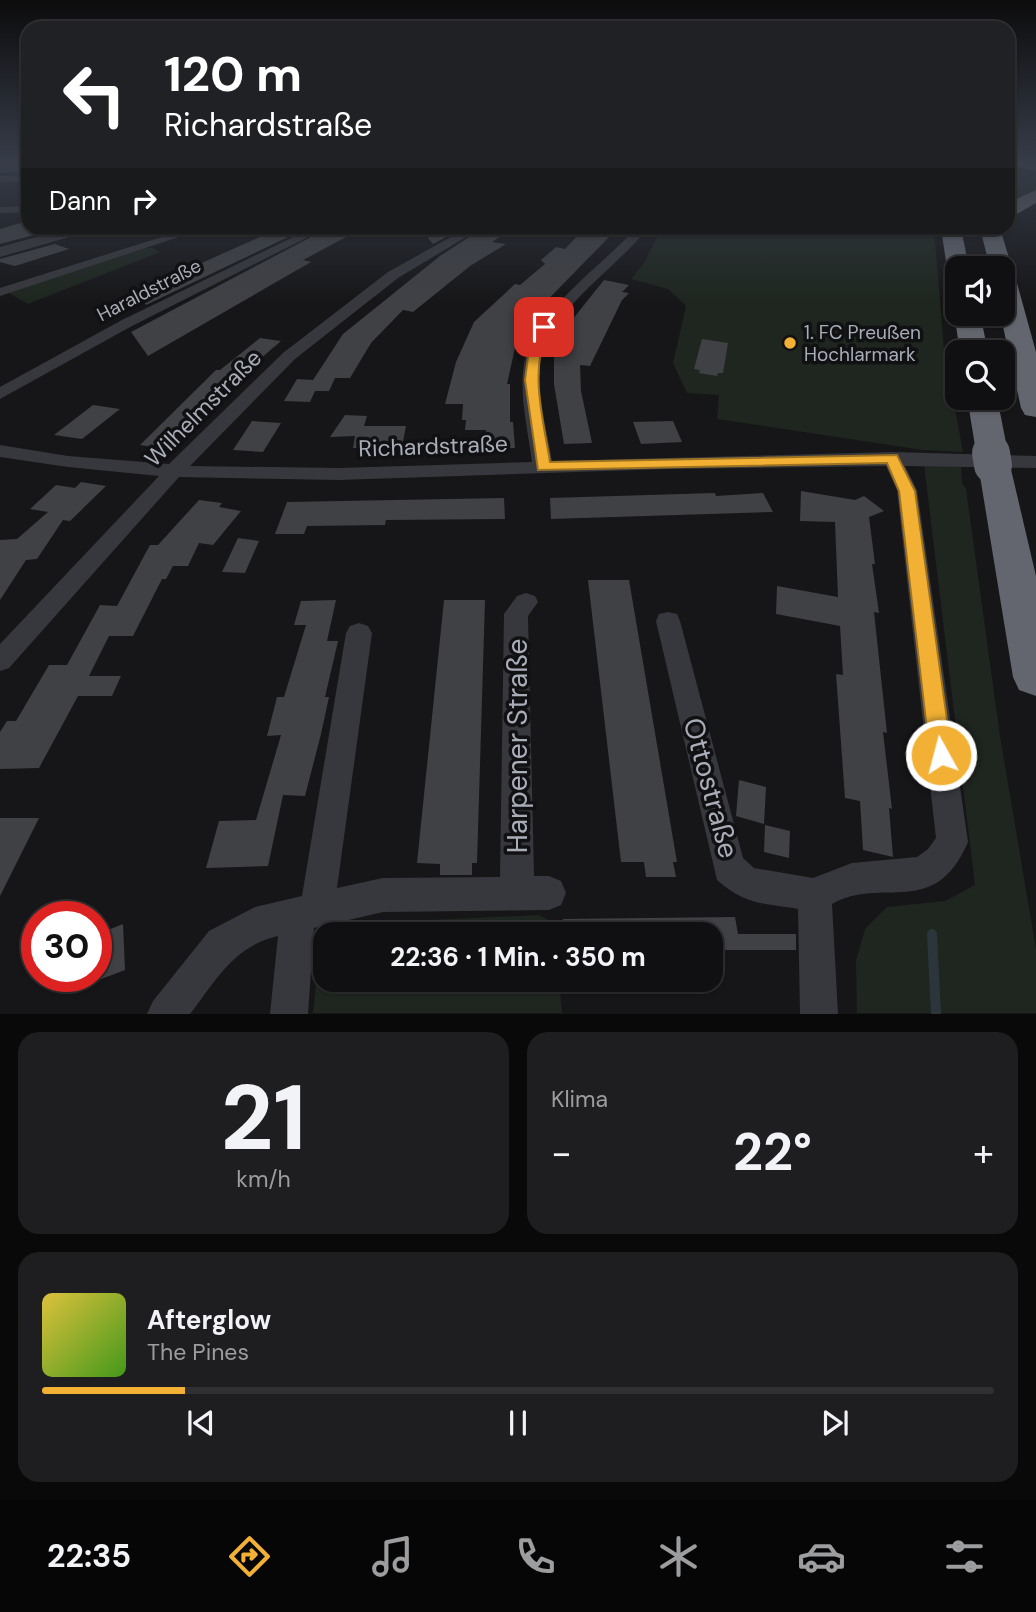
<!DOCTYPE html>
<html lang="de">
<meta charset="utf-8">
<style>
body{margin:0;font-family:"DM Sans",sans-serif;background:#1e1e20;color:#f1f3f6;height:100vh;display:flex;flex-direction:column;font-size:26px;white-space:nowrap}
*{box-sizing:border-box;margin:0}
p{font-size:23px;color:#9c9d9f}
.icon{flex:none;width:38px;height:38px;fill:none;stroke:currentColor;stroke-width:2;stroke-linecap:round;stroke-linejoin:round}
.map{position:relative;height:1014px;overflow:hidden}
.details{display:flex;flex-direction:column;gap:18px;padding:18px;background:#09090a;flex:1}
.details>*{flex:none}
.banner{position:absolute;left:21px;top:21px;width:994px;height:214px;border-radius:21px;box-shadow:0 2px 5px #0004,0 0 0 2px #303032;background:#202124;color:#fff;overflow:hidden}
.controls{position:absolute;left:945px;top:256px;display:grid;gap:14px}
.controls a{display:grid;place-items:center;width:70px;height:70px;border-radius:14px;background:#101012;box-shadow:0 2px 5px #0004,0 0 0 2px #303032;font-size:35px}
.speed{position:absolute;left:21px;top:901px;display:flex;gap:14px;font-size:35px;font-weight:700;text-align:center}
.speed>*{display:grid;place-content:center;width:91px;height:91px;border-radius:50%;background:#101012;box-shadow:0 2px 5px #0004,0 0 0 2px #303032;line-height:1}
.speed .limit{border:10px solid #d22;background:#fff;color:#111}
.pin{position:absolute;display:grid;place-items:center;width:60px;height:60px;color:#fff;margin:-30px;border-radius:14px;box-shadow:0 4px 10px #0006}
.me{position:absolute;width:77px;margin:-38px;rotate:353deg;stroke-linejoin:round;filter:drop-shadow(0 0 5px #0008)}
.turn{display:flex;align-items:center;gap:24px;height:147px;padding:0 28px;font-size:32px}
.turn .icon{width:91px;height:91px;stroke-width:2.5}
.turn b{display:block;font-size:49px;line-height:60px}
.then{display:flex;align-items:center;height:66px;padding:0 28px;background:#0003;gap:14px;font-size:26px}
.big{font-size:52px;font-weight:700;line-height:1.1}
.details .card{flex:1;display:flex;flex-direction:column;justify-content:center;gap:10px;min-width:0;padding:0 24px;border-radius:21px;background:#1e1e20}
.details .dial{align-items:center;gap:0}
.dial b{font-size:91px;line-height:1}
.song{display:flex;align-items:center;gap:21px}
.cover{width:84px;height:84px;border-radius:10px;background:linear-gradient(135deg,hsl(50 70% 55%),hsl(100 70% 35%))}
.played{height:7px;border-radius:4px;background:linear-gradient(90deg,#f2b134 15%,#303032 15%)}
.keys{display:flex;justify-content:space-around;direction:ltr}
.heat{display:flex;justify-content:space-between;align-items:center;font-size:38px;direction:ltr}
.details .tiles{flex:1;display:grid;gap:18px;grid-template-columns:1fr 1fr}
.card:last-child{grid-column:span 2}
.trip{position:absolute;left:313px;top:922px;width:410px;height:70px;border-radius:21px;background:#101012;box-shadow:0 2px 5px #0004,0 0 0 2px #303032;font-weight:700;line-height:70px;text-align:center}
.tab-bar{display:flex;height:112px;justify-content:space-around;align-items:center;background:#060607;color:#9c9d9f}
.tab-bar .icon{width:49px;height:49px}
.tab-bar .selected{color:#f2b134}
.tab-bar b{font-size:32px;color:#f1f3f6}
.map>svg:first-child{display:block}
</style>
<div class="map">
<svg width="1036" height="1014" viewBox="0 0 1036 1014">
<rect width="100%" height="100%" fill="#161618"/>
<!-- green -->
<path fill="#1e261f" d="M1008,162l28,5v25l-28,12z
M662,228h272l10,122 19,102 -40,-2 -206,-31 2,-24 -32,-2 -14,-30 13,-57 -18,-17 -37,-10 13,-16z
M145,248h8l7,4 -132,52 -21,-12z
M924,464h37l1,19 4,6 34,247 36,213v64h-179l-1,-53 9,-31 22,-22 58,-6 30,-16z
M538,915l15,7 2,12h-223l11,-10z
M325,945l1,35h233l3,33h-249l6,-57z"/>
<g fill="none" stroke-linecap="round" stroke-linejoin="round">
<!-- stream -->
<path stroke="#2c353c" stroke-width="10" d="M932,934l4,80"/>
</g>
<!-- building -->
<path fill="#404145" d="M0,164h28v8l-28,1z
M28,221v12l6,2 -34,9v-15z
M280,228h27l-161,77 -5,-8 -9,-3z
M328,228h35l-60,32 8,2 -163,94 -17,-24z
M420,228h43l-30,16z
M483,228h30l-21,14 14,2 -36,22 -57,46 -10,-2 -32,33 -21,35h-15l-6,13h-14l-5,11 -26,-1 13,-22 16,1 30,-46 97,-78z
M588,230l24,4 -91,93 3,1 -7,11 -10,45h3v38h3l2,26 -29,1v-19h-21l1,-10h-4l1,-16h-18l11,-42 18,-40 41,-38 5,1 25,-21 -4,-4 15,-13 9,2 15,-16h5z
M55,244l14,5 -54,17 -15,-4v-3z
M604,280l25,5 -7,7 7,1 -7,7 -32,66 -10,-1 1,26 11,52 -28,1 -10,-60v-28l10,-26z
M260,338l21,3 -42,36 -3,-1 -69,73 -27,-4 76,-75h4z
M702,339l26,4 -5,30h-5l-1,3 -18,-3 1,-3 -6,-1z
M93,405l27,4 -38,30 -28,-4z
M345,415l22,1 -3,10h42l-4,21 -49,1 2,-12 -25,1z
M252,421l29,2 -18,29 -30,-2z
M673,421l9,21 -41,2 -8,-22z
M81,482l25,4 -36,35 -7,-1 -26,39 -11,1 -26,40v-60l17,-1 31,-27 -18,-3 26,-24 19,3z
M801,491l54,9 9,-4 20,15 -15,6 6,47h-3l7,49 -5,-1 13,121 -4,-1 9,77 -3,-1 4,49 -30,-7 -3,-49 -15,-3 -9,-124 7,1 -3,-49 -64,-12 1,-28 61,11 -3,-75 -35,-1z
M715,493l1,3 47,-3 10,19 -222,7 -1,-21z
M504,498l1,21 -119,1 -1,5 -78,1 -3,8h-29l12,-32z
M199,500l23,3 -3,4 22,4 -28,34 -14,-2 -11,23h-15l-7,13h-4l-29,57h-24l-20,40h32l-9,20h-34l-39,72 -39,1v-37l7,-11h9l33,-56h18l33,-60 17,1 33,-61h8z
M238,538l21,3 -14,32 -23,-1z
M588,580h41l48,282h-4l3,15h-30l-2,-15h-23z
M336,600l-9,41h11l-13,56h4l-8,37 -16,62 -22,-1 -15,71 -62,2 13,-47 37,-1 25,-85 -14,1 10,-39h7l22,-72h-12l7,-24z
M444,600h41l-8,263h-5v12h-32v-11l-23,-1z
M739,780l27,7 -2,37 -28,-8z
M0,818h39l-39,78z
M765,825l25,6 -1,27 -25,-6z
M735,917l3,17h58v16h-86v-16h-146l-1,-15z
M123,924l2,46 -29,11v-46z"/>
<g fill="none" stroke-linecap="round" stroke-linejoin="round">
<!-- minor -->
<path fill="#37383d" fill-rule="evenodd" d="M28,175v6l-28,1v-6z
M28,206v6l-28,1v-6z
M190,228h16l-206,68v-8z
M312,228h14l-194,98 -132,73v-12l122,-67z
M467,228h14l-83,50 -103,81 -105,107 149,2 193,-6c-4,-32 -13,-66 -8,-98 8,-51 78,-98 112,-136h12c-32,41 -103,85 -108,137 -3,32 7,65 12,96l340,-9 144,4v12l-131,-2 12,24 51,352c-34,79 -86,33 -136,62l6,110h-38l-2,-105c-35,-6 -53,-4 -81,-29l-61,-259 3,-7 9,-2 9,2 3,7 63,237 11,10 59,10 39,-15 65,-6 11,-8 8,-11 -39,-348 -11,-24 -219,3 -328,11 -160,-3 -170,191 -9,3v-27l159,-168 -91,-9 -68,-10v-12l68,11 101,8 114,-111 105,-81z
M526,593l9,3 3,6 -10,14 6,260h15l12,5 5,12 -5,12 -12,5 -166,2 -69,16 -6,86h-38l8,-78c-44,10 -62,44 -88,78h-43l6,-13 56,-70 46,-24 47,-11 44,-263 4,-7 9,-3 9,3 4,7 -35,255 46,-10 117,-1 4,-263 13,-18z"/>
<!-- tertiary -->
<path fill="#37383d" fill-rule="evenodd" d="M70,228h22l-2,3 -90,26v-10z"/>
<!-- motorway -->
<path fill="#63666e" fill-rule="evenodd" d="M1008,161h28v10l-28,-6z
M1036,190v13l-28,16v-16z
M941,228h20l8,40h-12v7l-7,-2 -3,-5z
M980,228h20l12,40 -2,3 5,5 21,76v65l-11,-2 -4,-7 -21,-95h3v-45h-13z
M957,309v4h23l8,39h-28l-6,-39z
M967,397h30l11,56 -3,5 5,7 26,111v120l-17,-6 -6,-13z"/>
<!-- motorway-bridge -->
<path stroke="#63666e" stroke-width="38" d="M991,453l2,12"/>
</g>
<!-- sky -->
<linearGradient id="sky" x2="0" y2="1"><stop stop-color="#0c0c0d"/><stop offset="0.53" stop-color="#363c48"/><stop offset="1" stop-color="#363c48" stop-opacity="0"/></linearGradient>
<rect width="1036" height="303" fill="url(#sky)"/>
<!-- route -->
<path fill="#f2b134" stroke="#9d7322" stroke-width="2" d="M544,323l6,4c-22,41 -7,91 0,135l347,-7 18,36 37,264 -3,7 -8,3 -8,-3 -3,-7 -31,-264 -12,-28 -349,7 -13,-90 5,-38 10,-18z"/>
<!-- markers -->
<circle fill="#f2b134" stroke="#111113" stroke-width="2.5" cx="790" cy="343" r="7"/>
<g text-anchor="middle" dominant-baseline="central" stroke-width="7" stroke-linejoin="round" paint-order="stroke">
<!-- far-street labels -->
<g font-size="19" fill="#a8adb8" stroke="#111113">
<text transform="translate(149 290) rotate(-27)">Haraldstraße</text>
</g>
<!-- far-poi labels -->
<g font-size="19" fill="#a8adb8" stroke="#111113" text-anchor="start">
<text x="804" y="332">1. FC Preußen<tspan x="804" dy="22">Hochlarmark</tspan></text>
</g>
<!-- street labels -->
<g font-size="23" fill="#a8adb8" stroke="#111113">
<text transform="translate(203 408) rotate(-45)">Wilhelmstraße</text>
<text transform="translate(433 446) rotate(-2)">Richardstraße</text>
</g>
<!-- near-street labels -->
<g font-size="28" fill="#a8adb8" stroke="#111113">
<text transform="translate(517 746) rotate(-90)">Harpener Straße</text>
<text transform="translate(711 788) rotate(75)">Ottostraße</text>
</g>
</g>
</svg>
<div class="controls">
<a><svg class="icon" aria-label="sound" viewBox="0 0 24 24"><path d="M4 9h4l5-4v14l-5-4H4zM17 9q2 3 0 6"/></svg></a>
<a><svg class="icon" aria-label="search" viewBox="0 0 24 24"><circle cx="10" cy="10" r="6"/><path d="M15 15l6 6"/></svg></a>
</div>
<div class="speed"><div class="limit">30</div></div>
<div class="pin" style="left:544px;top:327px;background:#d93025"><svg class="icon" aria-label="arrive" viewBox="0 0 24 24"><path d="M6 21V4h12l-3 4 3 4H6"/></svg></div>
<svg class="me" style="left:941px;top:755px" viewBox="-20 -20 40 40"><circle r="17" fill="#f2b134" stroke="#fff" stroke-width="3"/><path d="M0-11L8 9 0 5-8 9z" fill="#fff"/></svg>
<div class="trip">22:36 · 1 Min. · 350 m</div>
<div class="banner">
<div class="turn"><svg class="icon" aria-label="left" viewBox="0 0 24 24"><path d="M17 20v-9H6M10 6l-5 5 5 5"/></svg><div><b>120 m</b>Richardstraße</div></div>
<div class="then">Dann<svg class="icon" aria-label="right" viewBox="0 0 24 24"><path d="M7 20v-9h11M14 6l5 5-5 5"/></svg></div>
</div>
</div>
<section class="details">
<div class="tiles">
<div class="card dial"><b>21</b><p>km/h</p></div>
<div class="card"><p>Klima</p>
<div class="heat"><a>−</a><b class="big">22°</b><a>+</a></div>
</div>
<div class="card">
<div class="song"><i class="cover"></i><div><b>Afterglow</b><p>The Pines</p></div></div>
<div class="played"></div>
<div class="keys"><svg class="icon" aria-label="previous" viewBox="0 0 24 24"><path d="M18 5L8 12l10 7zM5 5v14"/></svg><svg class="icon" aria-label="pause" viewBox="0 0 24 24"><path d="M8 5v14M16 5v14"/></svg><svg class="icon" aria-label="next" viewBox="0 0 24 24"><path d="M6 5l10 7-10 7zM19 5v14"/></svg></div>
</div>
</div>
</section>
<nav class="tab-bar">
<b>22:35</b>
<svg class="icon selected" aria-label="directions" viewBox="0 0 24 24"><path d="M12 3l9 9-9 9-9-9zM9 14v-3h6M13 9l2 2-2 2"/></svg>
<svg class="icon" aria-label="music" viewBox="0 0 24 24"><path d="M9 18V5l10-2v13"/><circle cx="6" cy="18" r="3"/><circle cx="16" cy="16" r="3"/></svg>
<svg class="icon" aria-label="phone" viewBox="0 0 24 24"><path d="M5 4h4l2 5-3 2q2 4 5 5l2-3 5 2v4C11 20 4 13 5 4z"/></svg>
<svg class="icon" aria-label="climate" viewBox="0 0 24 24"><path d="M12 3v18M4 7l16 10M4 17L20 7"/></svg>
<svg class="icon" aria-label="car" viewBox="0 0 24 24"><path d="M5 17H2v-5l4-1 3-4h7l3 4 3 1v5h-3M9 17h6M6 11h13"/><circle cx="7" cy="17" r="2"/><circle cx="17" cy="17" r="2"/></svg>
<svg class="icon" aria-label="filters" viewBox="0 0 24 24"><path d="M4 7h16M4 17h16"/><circle cx="9" cy="7" r="2"/><circle cx="15" cy="17" r="2"/></svg>
</nav>
